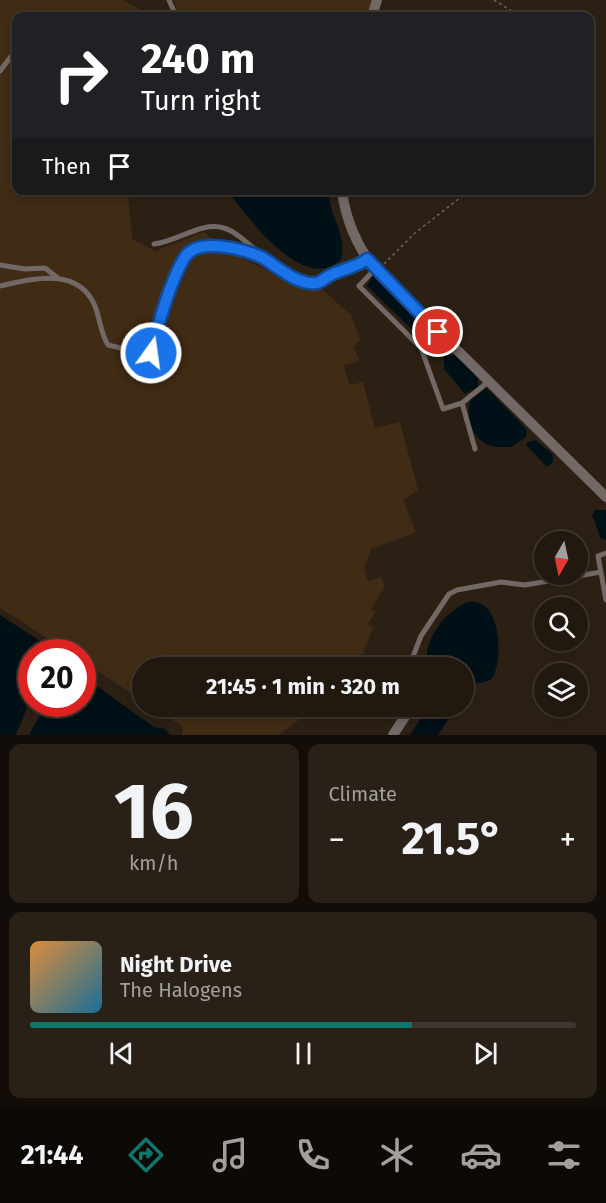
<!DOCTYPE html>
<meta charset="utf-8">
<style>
body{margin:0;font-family:"Fira Sans",sans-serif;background:#292118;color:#f1f3f6;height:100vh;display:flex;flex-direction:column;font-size:22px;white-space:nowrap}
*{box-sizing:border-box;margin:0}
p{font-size:20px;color:#a2a09e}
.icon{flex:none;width:33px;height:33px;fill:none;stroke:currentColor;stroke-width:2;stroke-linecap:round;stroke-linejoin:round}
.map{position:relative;height:735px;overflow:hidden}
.drawer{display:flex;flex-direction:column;gap:9px;padding:9px;background:#120d08;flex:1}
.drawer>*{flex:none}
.banner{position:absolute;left:12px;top:12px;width:582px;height:183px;border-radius:12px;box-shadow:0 3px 9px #0003,0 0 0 2px #3e372f;background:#202124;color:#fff;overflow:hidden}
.needle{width:39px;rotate:189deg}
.tools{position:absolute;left:534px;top:531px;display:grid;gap:12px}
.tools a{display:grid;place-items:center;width:54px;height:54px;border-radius:50%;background:#21180f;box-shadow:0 3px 9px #0003,0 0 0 2px #3e372f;font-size:30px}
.speed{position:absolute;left:18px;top:639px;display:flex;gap:12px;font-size:30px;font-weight:700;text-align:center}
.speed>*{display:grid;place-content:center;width:78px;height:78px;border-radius:50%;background:#21180f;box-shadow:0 3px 9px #0003,0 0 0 2px #3e372f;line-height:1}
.speed .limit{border:9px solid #d22;background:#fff;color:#111}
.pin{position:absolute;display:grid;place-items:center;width:51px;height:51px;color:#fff;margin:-26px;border:3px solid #fff;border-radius:50%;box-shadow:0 2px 6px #0007}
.me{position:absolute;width:66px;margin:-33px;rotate:14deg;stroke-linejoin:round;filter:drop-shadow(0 0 4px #0008)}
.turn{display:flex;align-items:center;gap:21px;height:126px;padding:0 30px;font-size:27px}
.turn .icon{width:78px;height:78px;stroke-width:2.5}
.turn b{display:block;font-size:42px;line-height:51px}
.then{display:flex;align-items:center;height:57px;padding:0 30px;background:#0003;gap:12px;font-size:22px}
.big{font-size:45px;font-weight:700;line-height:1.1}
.drawer .widget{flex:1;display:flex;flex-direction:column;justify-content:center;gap:9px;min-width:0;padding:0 21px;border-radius:12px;background:#292118}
.drawer .dial{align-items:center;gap:0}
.dial b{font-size:78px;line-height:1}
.song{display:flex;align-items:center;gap:18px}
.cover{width:72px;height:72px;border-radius:9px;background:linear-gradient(135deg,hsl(30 70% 55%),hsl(200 70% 35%))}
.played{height:6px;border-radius:3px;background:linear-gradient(90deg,#0f766e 70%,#3e372f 70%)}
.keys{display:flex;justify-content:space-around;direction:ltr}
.heat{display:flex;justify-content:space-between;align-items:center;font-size:33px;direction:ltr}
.drawer .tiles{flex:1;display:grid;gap:9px;grid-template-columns:1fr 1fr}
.widget:last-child{grid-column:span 2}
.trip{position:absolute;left:132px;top:657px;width:342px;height:60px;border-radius:30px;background:#21180f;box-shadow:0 3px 9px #0003,0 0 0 2px #3e372f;font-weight:700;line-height:60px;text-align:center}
.tabs{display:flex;height:96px;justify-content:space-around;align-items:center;background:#0d0a06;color:#a2a09e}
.tabs .icon{width:42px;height:42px}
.tabs .on{color:#0f766e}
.tabs b{font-size:27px;color:#f1f3f6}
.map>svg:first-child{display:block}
</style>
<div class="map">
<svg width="606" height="735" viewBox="0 0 606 735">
<rect width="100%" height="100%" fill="#2c2014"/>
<!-- green -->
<path fill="#402b14" d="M0,0h122l30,16h-136v174l112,1 4,48 23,12 49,-19 30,23 76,35 12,-1 30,27 8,24 -6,8 6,13 -16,4 5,20 14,-3 12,46 25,-6 18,68 -15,10 13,32 -45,17 -7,19 4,13 13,-4 4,10 -14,22 5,3 -8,12 5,3 -15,40 -216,1v32l-59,-38 -1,-10h-13l-69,-44z
M173,0h201l-5,16h-189z
M152,707h164l-37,28h-97v-9z"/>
<!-- water -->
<path fill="#001017" d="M228,191h101c-1,24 19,44 12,68 -36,37 -94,-42 -113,-68z
M374,274l58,57 -4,8 -4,2 -57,-55z
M456,355l22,21v11l-13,7 -21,-25v-13z
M487,388l40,42 -1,7 -15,10c-10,0 -20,1 -28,-5 -12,-6 -18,-31 -12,-43z
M536,440l17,15v7l-6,5 -21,-22 2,-3z
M595,510h11v30l-5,-1 -9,-24z
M468,602c36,-6 35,66 23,77 -6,5 -20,5 -27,4v-15l-36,-1c-7,-25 17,-56 40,-65z
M0,615l46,30 4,7h-18c0,32 -1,55 -17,83h-15z
M83,676l71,51 11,2 5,6h-141l17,-31h36z
M428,707h28l-18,28h-28z"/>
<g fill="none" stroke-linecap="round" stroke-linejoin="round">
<!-- path -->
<path stroke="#6e6359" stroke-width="1.5" stroke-dasharray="3 3" stroke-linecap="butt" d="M494,0l26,16
M384,264l31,-31 55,-43"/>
<!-- service -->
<path stroke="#726966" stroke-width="5" d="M169,0l7,16
M0,71l16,-21
M154,244c23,-2 47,-23 70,-16 25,7 61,62 93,55 6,-1 11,-7 16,-10 11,-5 24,-6 34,-14
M0,265l25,4 20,-1 13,10
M375,269l-16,17 62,62 17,-16
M0,286c32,-7 78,-20 95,20 5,13 6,28 13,39l42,10c12,-27 21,-107 58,-109 19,-1 36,7 54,12
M421,348l22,61 19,-6 26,-21
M462,403l13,46
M606,553l-8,3 8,44
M414,668l-2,-9 9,-23 28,-42 8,-4 44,-8 24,3 76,-13"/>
<!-- minor -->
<path stroke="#726966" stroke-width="10" d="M372,16l5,-16
M342,190c3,28 15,57 33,79l231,228
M393,735l19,-29"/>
</g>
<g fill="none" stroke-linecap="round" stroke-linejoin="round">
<!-- route casing -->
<g stroke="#114b97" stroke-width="15">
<path id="route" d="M151,353c6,-26 20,-74 34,-96 13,-20 61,-8 78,1 15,9 35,28 54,25 4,-1 8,-5 12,-7 12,-7 27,-8 38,-17l71,73"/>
</g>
<!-- route -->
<use href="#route" stroke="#1a73e8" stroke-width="10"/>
</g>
</svg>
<div class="tools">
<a><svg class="needle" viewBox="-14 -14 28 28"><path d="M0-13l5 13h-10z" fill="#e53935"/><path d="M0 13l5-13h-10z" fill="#a2a09e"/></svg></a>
<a><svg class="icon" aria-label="search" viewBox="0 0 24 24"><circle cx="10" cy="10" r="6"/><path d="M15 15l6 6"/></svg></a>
<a><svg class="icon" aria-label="layers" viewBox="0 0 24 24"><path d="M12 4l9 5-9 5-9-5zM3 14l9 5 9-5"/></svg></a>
</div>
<div class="speed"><div class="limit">20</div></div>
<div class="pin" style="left:438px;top:332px;background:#d93025"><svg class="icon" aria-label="arrive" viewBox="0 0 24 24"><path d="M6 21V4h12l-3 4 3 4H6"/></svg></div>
<svg class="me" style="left:151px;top:353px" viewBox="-20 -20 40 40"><circle r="17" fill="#1a73e8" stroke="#fff" stroke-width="3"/><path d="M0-11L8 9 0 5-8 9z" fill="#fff"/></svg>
<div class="trip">21:45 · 1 min · 320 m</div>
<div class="banner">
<div class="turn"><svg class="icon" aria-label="right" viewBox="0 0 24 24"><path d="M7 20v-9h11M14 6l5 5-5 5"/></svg><div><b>240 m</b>Turn right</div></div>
<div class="then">Then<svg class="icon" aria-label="arrive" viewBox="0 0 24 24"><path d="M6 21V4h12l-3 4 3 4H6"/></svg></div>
</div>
</div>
<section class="drawer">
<div class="tiles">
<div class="widget dial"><b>16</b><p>km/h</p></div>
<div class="widget"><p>Climate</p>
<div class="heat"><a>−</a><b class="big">21.5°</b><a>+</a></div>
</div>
<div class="widget">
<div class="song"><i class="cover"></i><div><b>Night Drive</b><p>The Halogens</p></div></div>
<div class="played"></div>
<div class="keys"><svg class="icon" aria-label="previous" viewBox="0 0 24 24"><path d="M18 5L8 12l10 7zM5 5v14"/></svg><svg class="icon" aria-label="pause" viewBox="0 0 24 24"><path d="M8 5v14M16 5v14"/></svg><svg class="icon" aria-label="next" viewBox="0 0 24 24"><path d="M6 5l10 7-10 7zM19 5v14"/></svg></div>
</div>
</div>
</section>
<nav class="tabs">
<b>21:44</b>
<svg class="icon on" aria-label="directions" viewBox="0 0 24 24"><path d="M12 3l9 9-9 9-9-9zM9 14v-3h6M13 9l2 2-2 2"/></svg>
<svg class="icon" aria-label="music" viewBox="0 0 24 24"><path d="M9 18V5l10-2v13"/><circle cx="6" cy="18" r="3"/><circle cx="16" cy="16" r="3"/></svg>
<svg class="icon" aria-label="phone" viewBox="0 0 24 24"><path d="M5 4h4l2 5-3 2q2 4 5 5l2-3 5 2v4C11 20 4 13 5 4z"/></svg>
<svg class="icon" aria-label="climate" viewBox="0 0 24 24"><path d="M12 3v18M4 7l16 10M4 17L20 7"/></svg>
<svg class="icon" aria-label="car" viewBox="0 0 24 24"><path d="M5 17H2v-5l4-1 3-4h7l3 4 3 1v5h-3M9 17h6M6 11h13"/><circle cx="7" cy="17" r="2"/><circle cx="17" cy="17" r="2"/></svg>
<svg class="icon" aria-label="filters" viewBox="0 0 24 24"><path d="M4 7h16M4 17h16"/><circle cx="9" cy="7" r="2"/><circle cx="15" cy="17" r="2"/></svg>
</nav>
